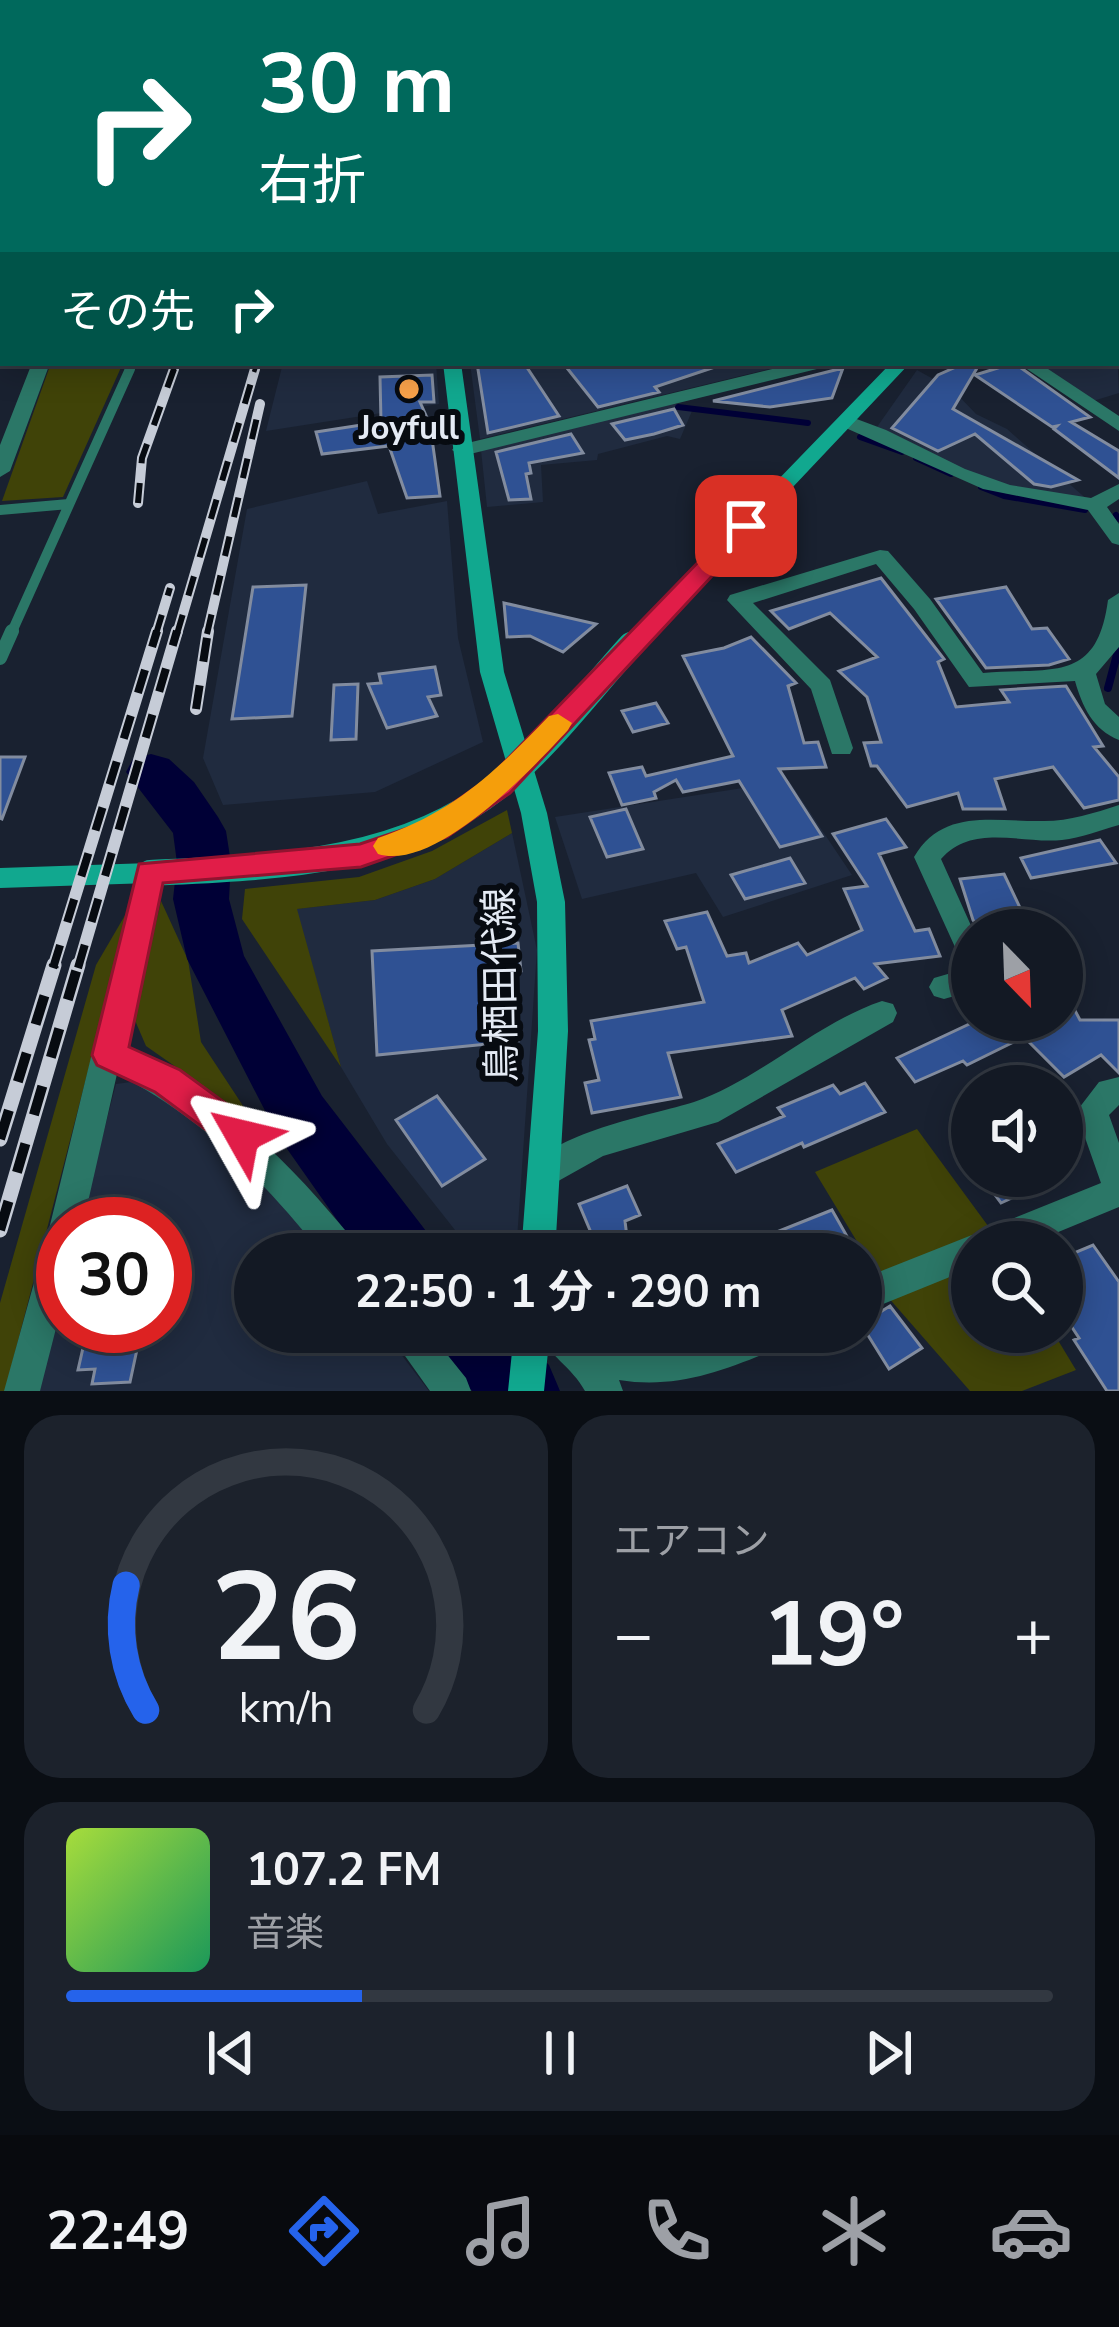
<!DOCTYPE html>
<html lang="ja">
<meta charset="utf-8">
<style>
body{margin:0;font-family:"Nunito Sans","Noto Sans JP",sans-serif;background:#1c222c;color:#f1f3f6;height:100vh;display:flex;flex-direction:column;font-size:45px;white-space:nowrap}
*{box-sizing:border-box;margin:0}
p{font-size:39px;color:#9da0a6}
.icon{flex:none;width:66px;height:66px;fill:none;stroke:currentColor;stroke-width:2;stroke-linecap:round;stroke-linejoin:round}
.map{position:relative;height:1391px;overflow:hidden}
.details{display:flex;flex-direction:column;gap:24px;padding:24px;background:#0a0e14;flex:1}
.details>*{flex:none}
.guide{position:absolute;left:0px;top:0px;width:1119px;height:366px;box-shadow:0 6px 30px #0003,0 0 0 3px #323841;background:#00695c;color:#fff;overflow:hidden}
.needle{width:78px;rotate:157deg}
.buttons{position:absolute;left:951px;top:909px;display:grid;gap:24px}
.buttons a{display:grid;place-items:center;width:132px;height:132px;border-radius:50%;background:#131924;box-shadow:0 6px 30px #0003,0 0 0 3px #323841;font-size:60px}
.speed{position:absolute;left:36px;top:1197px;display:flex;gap:24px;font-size:60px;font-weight:700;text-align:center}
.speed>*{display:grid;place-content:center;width:156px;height:156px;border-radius:50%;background:#131924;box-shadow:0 6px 30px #0003,0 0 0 3px #323841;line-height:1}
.speed .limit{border:18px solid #d22;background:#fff;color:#111}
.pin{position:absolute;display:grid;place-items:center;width:102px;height:102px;color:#fff;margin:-51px;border-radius:24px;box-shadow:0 6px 18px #0006}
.me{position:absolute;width:132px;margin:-66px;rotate:307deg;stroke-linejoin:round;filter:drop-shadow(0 0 9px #0008)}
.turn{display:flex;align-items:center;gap:42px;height:252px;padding:0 60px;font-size:54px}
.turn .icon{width:156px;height:156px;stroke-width:2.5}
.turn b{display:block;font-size:84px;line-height:102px}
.then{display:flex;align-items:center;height:114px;padding:0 60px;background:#0003;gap:24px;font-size:45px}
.big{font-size:90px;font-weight:700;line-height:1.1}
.details .tile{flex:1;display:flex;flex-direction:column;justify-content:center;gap:18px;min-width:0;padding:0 42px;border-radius:36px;background:#1c222c}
.details .dial{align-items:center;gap:0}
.dial svg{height:312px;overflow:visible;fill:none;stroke:#323841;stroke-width:7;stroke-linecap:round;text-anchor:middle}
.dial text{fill:#f1f3f6;stroke:none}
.song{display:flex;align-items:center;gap:36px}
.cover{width:144px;height:144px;border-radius:18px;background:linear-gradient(135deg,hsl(80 70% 55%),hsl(150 70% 35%))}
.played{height:12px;border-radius:6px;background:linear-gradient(90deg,#2563eb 30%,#323841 30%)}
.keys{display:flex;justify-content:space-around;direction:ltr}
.heat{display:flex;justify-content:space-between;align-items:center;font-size:66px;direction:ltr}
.details .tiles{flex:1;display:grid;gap:24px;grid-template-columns:1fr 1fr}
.tile:last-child{grid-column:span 2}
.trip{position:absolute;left:234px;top:1233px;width:648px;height:120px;border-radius:60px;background:#131924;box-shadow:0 6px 30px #0003,0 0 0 3px #323841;font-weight:700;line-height:120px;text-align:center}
.tabs{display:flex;height:192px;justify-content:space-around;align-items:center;background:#080a0e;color:#9da0a6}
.tabs .icon{width:84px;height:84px}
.tabs .active{color:#2563eb}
.tabs b{font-size:54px;color:#f1f3f6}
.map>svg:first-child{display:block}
</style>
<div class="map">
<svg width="1119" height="1391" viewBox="0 0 1119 1391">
<rect width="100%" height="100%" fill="#192130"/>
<!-- built -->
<path fill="#202b3f" d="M578,0h453l12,3h-461z
M1116,324l3,69 -26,8 -58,-38h81z
M283,363h153l3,41 -173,27z
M470,363h324l-314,76z
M917,370l36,20 23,24 31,15 83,73 -82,-13 -61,-22 -70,-40z
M674,403l18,8 -12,28 -13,-3 -69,18 -1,6 -56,5 2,37 -56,5 -6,-57z
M367,481l11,33 69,-13 11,137 25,104 -108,50 -152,13 -20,-47 44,-249z
M789,781l63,94 -129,42 -27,-44 -114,26 -27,-82z
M512,833l25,117 -21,304h-42l-87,-110 -46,-77 -45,-158 79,-9 60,-21z
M146,1080l105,77 74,97h-70v78h129l45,59h-391l25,-99v34h102v-102h-85l36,-140z"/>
<!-- green -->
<path fill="#404308" d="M51,363h72l-60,134 -61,4z
M507,810l5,23 -77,46 -60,21 -78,9 44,158 -99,-148 3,-30 114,-12 73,-26z
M161,901l27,59 13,82 52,79 -107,-75 -12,-28z
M131,905l-126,486h-5v-88l96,-338z
M917,1129l74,101 -112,48 -64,-106z
M972,1262v70h81l23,38 -54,21h-52l-83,-95z"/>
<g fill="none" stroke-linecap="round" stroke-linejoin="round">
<!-- stream-far1 -->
<path stroke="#000036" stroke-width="6" d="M678,407l130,16
M860,437l42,15
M916,458l35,16
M981,487l23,9 81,14
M1116,515l3,4"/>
<!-- stream -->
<path stroke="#000036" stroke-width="8" d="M1108,688l11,-41"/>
<!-- river -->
<path fill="#000036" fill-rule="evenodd" d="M151,754l18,5 25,23 24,35 8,14 5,32 -2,36 15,57 78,140 104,135 10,23h-75l-83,-118 -91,-177 -14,-60 4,-36 -4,-30 -47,-61 7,-13z
M430,1332h86l33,33 11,26h-88l-31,-34z"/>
</g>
<!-- building -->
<path fill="#2f5193" stroke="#828c9f" stroke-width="3" d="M477,363h47l35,53 -71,17z
M563,363h151l1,4 -60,20 4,5 -61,15z
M965,363h15l-27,46 125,71 -27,7 -17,-3 -59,-50 -37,17 -46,-23 46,-53z
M1014,363l76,54 -19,5 48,29v27l-65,-49 3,-3 -5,1 -77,-52z
M843,368l-11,30 -62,9 -57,-6z
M432,375l2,27h-14l16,36 -4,1 8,57 -33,2 -18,-52 -67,8 -6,-22 65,-10 -1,-45z
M674,409l9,16 -29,9 -29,6 -13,-16z
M571,434l12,19 -54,10 2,10 -5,1 5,25 -22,1 -13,-48z
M881,578l63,81 -6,3 18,45 53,-5 -8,-12 65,-4 37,60 -9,1 25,30v23l-35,8 -31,-41 -58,12 10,30h-42l-5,-16 -51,14 -30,-41h-6l-7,-23 17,-1 -14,-45 -28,-26 38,-14 -47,-44 -41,16 -18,-18z
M306,585l-14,131 -60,3 21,-132z
M1006,587l26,42 15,-1 22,31 -20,6 -63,3 -50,-69z
M504,603l92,21 -33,28 -33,-16 -23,1z
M751,637l45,46 -8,3 16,57 14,-1 8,25 -47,2 43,67 -42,11 -41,-66 -56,11 -7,-12 -22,12 2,6 -34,7 -13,-32 33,-6 4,9 87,-20 -50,-100 41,-8z
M435,667l6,28 -13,2 9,19 -50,12 -19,-44 13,-1 -2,-9z
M358,684l-2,55 -25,1 3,-55z
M656,703l12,20 -35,9 -11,-21z
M0,757h25l-23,62 -2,-1z
M626,809l17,40 -36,8 -17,-40z
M886,819l20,28 -27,7 36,77 14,-2 11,27 -65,8 12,14 -23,11 -9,-11 -73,32 10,26 -124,17 13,44 -89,16 -7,-30 14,-3 -10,-40 6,-1 -4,-18 113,-19 -18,-55 -9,2 -12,-28 42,-9 20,44 19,-3 3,10 49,-20 9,12 55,-25 -18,-41 23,-3 -34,-52z
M1100,840l16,23 -85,15 -10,-20z
M790,858l15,25 -60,16 -14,-24z
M1004,874l18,38 9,18h-50l-8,-10 -13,-41z
M518,943l3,28 -10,1 7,69 -141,14 -5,-104z
M1062,986l18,34h39v53l-18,-18 -37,22 -40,-40 -57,28 -4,-4 -48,21 -18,-24 81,-38h84z
M865,1083l20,29 -81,35 -2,-4 -66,29 -18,-28 66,-28 -6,-8 55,-23 7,9z
M437,1096l48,63 -43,27 -46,-66z
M981,1176h79l-59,27z
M627,1186l13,29 -15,6 4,33h-29l-21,-50z
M832,1210l25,44h-77l-11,-19z
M1093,1245l26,37v109h-12l-33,-51 5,-2 -17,-26v-54z
M890,1306l32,42 -33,21 -28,-45z
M88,1326h54l-12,56 -38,2 3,-15 -17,1z"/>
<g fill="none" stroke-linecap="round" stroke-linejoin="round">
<!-- path -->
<path stroke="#59606e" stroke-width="3" stroke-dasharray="6 3" stroke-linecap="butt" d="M632,0l4,3"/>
<!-- service-far2 -->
<path stroke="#2b7767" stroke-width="8" d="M128,372l4,-9"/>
<!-- service-far1 -->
<path stroke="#2b7767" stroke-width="10" d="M0,510l69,-6
M11,634l119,-265"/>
<!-- service -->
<path stroke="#2b7767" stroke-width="14" d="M0,658l12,-27"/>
<!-- minor -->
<path fill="#2b7767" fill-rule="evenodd" d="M1043,0h16l4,3h-16z
M1116,26l3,1v8l-3,-1z
M0,183h3v8h-3z
M1116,301h3v10h-3z
M0,329h3v10h-3z
M32,363h18l-40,108 -10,6v-32z
M797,363h31l-3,4 -363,89 -10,-6 3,-4z
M1018,363h21l80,53v15z
M846,415l40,15 79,39 45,16 81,13 28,-14v15l-12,8 12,17v21l-7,-2 -24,-33 -105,-21 -144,-64 -2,-4z
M880,550l8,1 42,48 53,74c69,-6 114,11 125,-73l11,-7v54l-23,27 9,30 14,13v23c-26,-10 -37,-34 -44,-59l-106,6 -55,-78 -38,-45 -123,39 77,77 23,68 -3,6h-18l-21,-65 -84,-89 3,-5z
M1119,805v20c-19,5 -38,13 -57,15 -42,4 -89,-17 -121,19l32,71 -1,61 -28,8 -10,-3 -5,-9 5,-9 31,-9 -51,-112c29,-50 81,-35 130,-36 26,0 50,-8 75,-16z
M150,863l10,3 4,7 -40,174c100,50 161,110 231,195l5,12h-38c-59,-74 -120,-137 -205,-180l-34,150h-20v77l-23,90h-36l46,-166 86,-352 4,-7z
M882,1001l11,3 4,9 -4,9 -175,100 -115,34 -59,33 -12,-4 -4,-11c18,-41 125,-59 166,-72 65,-22 122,-79 188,-101z
M1119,1077v28l-10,10 10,28v64l-85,35h-62v26l-111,45v-34l111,-44 7,2 3,-6 119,-48 -25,-71 23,-30z
M388,1332h41l37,46 5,13h-41z
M538,1332h47l9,7 59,10 75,-17h63l-5,13c-56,23 -106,45 -167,35l4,11h-38c-13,-24 -37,-36 -47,-59z"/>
<!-- tertiary -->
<path fill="#2b7767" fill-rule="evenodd" d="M0,135h3v8h-3z
M1119,237v10l-3,1v-10z"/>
<!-- secondary -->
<path fill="#11a88f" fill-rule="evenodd" d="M447,0h12l-14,3z
M555,0h13l3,3h-13z
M443,363h18l43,309 43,141 18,89 3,129 -13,223h-34l17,-223 -1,-129 -16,-89 -41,-141z
M891,363h19l-271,287h-16l-4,-5 4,-5z
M150,863l10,3 4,7 -4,7 -10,3 -150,5v-20z
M514,1332h36l-6,59h-36z"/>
<!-- rail-far3 casing -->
<g stroke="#c6ccd7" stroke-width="8">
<path id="rail-far3" d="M173,372l3,-9
M254,372l3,-9"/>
</g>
<!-- rail-far2 casing -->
<g stroke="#c6ccd7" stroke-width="10">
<path id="rail-far2" d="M138,503l4,-45 32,-89
M156,634l14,-46
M177,634l78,-265
M207,634l53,-230"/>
</g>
<!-- rail-far1 casing -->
<g stroke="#c6ccd7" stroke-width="12">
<path id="rail-far1" d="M196,709l12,-78
M53,968l104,-337
M78,968l99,-337"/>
</g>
<!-- rail casing -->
<g stroke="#c6ccd7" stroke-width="15">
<path id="rail" d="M0,1139l54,-174
M0,1230l78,-265"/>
</g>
<!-- rail-far3 -->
<use href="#rail-far3" stroke="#070b11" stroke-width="4.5" stroke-dasharray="12" stroke-linecap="butt"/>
<!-- rail-far2 -->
<use href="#rail-far2" stroke="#070b11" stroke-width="6" stroke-dasharray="20" stroke-linecap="butt"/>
<!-- rail-far1 -->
<use href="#rail-far1" stroke="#070b11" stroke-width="8" stroke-dasharray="24" stroke-linecap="butt"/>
<!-- rail -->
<use href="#rail" stroke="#070b11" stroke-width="10" stroke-dasharray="30" stroke-linecap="butt"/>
<!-- secondary-bridge -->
<path stroke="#11a88f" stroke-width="26" d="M150,873c122,-6 250,-8 349,-87 50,-40 89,-94 132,-141"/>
</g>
<!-- route -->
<path fill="#e11d48" stroke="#92132f" stroke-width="3" d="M746,519l8,2v10l-244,262 -63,44 -86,30 -198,16 -34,164 51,23 74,54 6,12 -6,11 -12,5 -13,-5 -74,-55 -58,-27 -5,-10 47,-191 221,-20 66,-22 63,-44 249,-257z"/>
<!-- slow -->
<path fill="#f59e0b" d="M558,714l14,9 -4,7c-35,38 -132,142 -190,124l-5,-8 5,-8c76,-26 116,-65 171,-122z"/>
<!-- markers -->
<circle fill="#f8a14a" stroke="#070b11" stroke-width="4.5" cx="409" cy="389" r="12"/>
<g text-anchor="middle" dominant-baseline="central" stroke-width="12" stroke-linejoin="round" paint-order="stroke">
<!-- far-poi labels -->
<g font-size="33" font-weight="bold" fill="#e4eaf4" stroke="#070b11">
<text x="409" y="428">Joyfull</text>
</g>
<!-- street labels -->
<g font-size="39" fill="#e4eaf4" stroke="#070b11">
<text transform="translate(501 985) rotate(-91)">鳥栖田代線</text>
</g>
</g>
</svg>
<div class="buttons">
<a><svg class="needle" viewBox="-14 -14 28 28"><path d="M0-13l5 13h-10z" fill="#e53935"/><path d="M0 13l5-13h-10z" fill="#9da0a6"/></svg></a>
<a><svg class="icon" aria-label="sound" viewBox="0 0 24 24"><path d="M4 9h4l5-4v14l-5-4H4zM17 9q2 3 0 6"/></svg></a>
<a><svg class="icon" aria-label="search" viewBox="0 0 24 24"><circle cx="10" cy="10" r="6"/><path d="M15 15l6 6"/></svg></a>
</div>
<div class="speed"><div class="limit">30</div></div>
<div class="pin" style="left:746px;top:526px;background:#d93025"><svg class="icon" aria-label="arrive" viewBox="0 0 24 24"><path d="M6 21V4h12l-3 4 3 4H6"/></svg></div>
<svg class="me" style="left:242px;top:1136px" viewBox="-20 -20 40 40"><path d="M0-17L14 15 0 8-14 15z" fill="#e11d48" stroke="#fff" stroke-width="4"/></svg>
<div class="trip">22:50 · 1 分 · 290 m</div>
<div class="guide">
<div class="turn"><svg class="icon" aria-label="right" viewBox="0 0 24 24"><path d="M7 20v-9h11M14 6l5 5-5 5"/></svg><div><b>30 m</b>右折</div></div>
<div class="then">その先<svg class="icon" aria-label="right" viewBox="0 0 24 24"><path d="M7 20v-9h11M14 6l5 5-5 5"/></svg></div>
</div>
</div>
<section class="details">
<div class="tiles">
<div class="tile dial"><svg viewBox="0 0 100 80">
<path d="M14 69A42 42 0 1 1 86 69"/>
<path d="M14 69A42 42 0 0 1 9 37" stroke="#2563eb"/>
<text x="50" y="56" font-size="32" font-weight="700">26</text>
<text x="50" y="72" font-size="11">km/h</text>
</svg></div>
<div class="tile"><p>エアコン</p>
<div class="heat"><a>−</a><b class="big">19°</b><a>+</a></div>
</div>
<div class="tile">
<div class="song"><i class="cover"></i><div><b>107.2 FM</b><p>音楽</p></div></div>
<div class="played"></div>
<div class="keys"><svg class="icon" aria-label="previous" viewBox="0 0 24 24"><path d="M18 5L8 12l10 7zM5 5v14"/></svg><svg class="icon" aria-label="pause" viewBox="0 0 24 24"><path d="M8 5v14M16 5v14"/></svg><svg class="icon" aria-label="next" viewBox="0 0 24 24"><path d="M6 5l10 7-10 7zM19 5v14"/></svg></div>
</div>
</div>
</section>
<nav class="tabs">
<b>22:49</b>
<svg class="icon active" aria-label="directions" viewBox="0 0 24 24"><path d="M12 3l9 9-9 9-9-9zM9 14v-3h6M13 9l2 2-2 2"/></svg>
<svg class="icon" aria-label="music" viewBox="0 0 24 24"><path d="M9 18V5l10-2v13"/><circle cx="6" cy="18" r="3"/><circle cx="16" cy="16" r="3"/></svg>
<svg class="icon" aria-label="phone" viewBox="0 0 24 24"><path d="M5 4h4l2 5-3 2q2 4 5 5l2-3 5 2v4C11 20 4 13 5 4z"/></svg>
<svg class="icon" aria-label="climate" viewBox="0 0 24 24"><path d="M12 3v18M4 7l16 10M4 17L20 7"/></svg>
<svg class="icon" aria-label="car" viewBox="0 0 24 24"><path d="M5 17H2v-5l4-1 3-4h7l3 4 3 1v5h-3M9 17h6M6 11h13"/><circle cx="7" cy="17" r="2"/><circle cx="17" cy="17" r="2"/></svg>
</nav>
